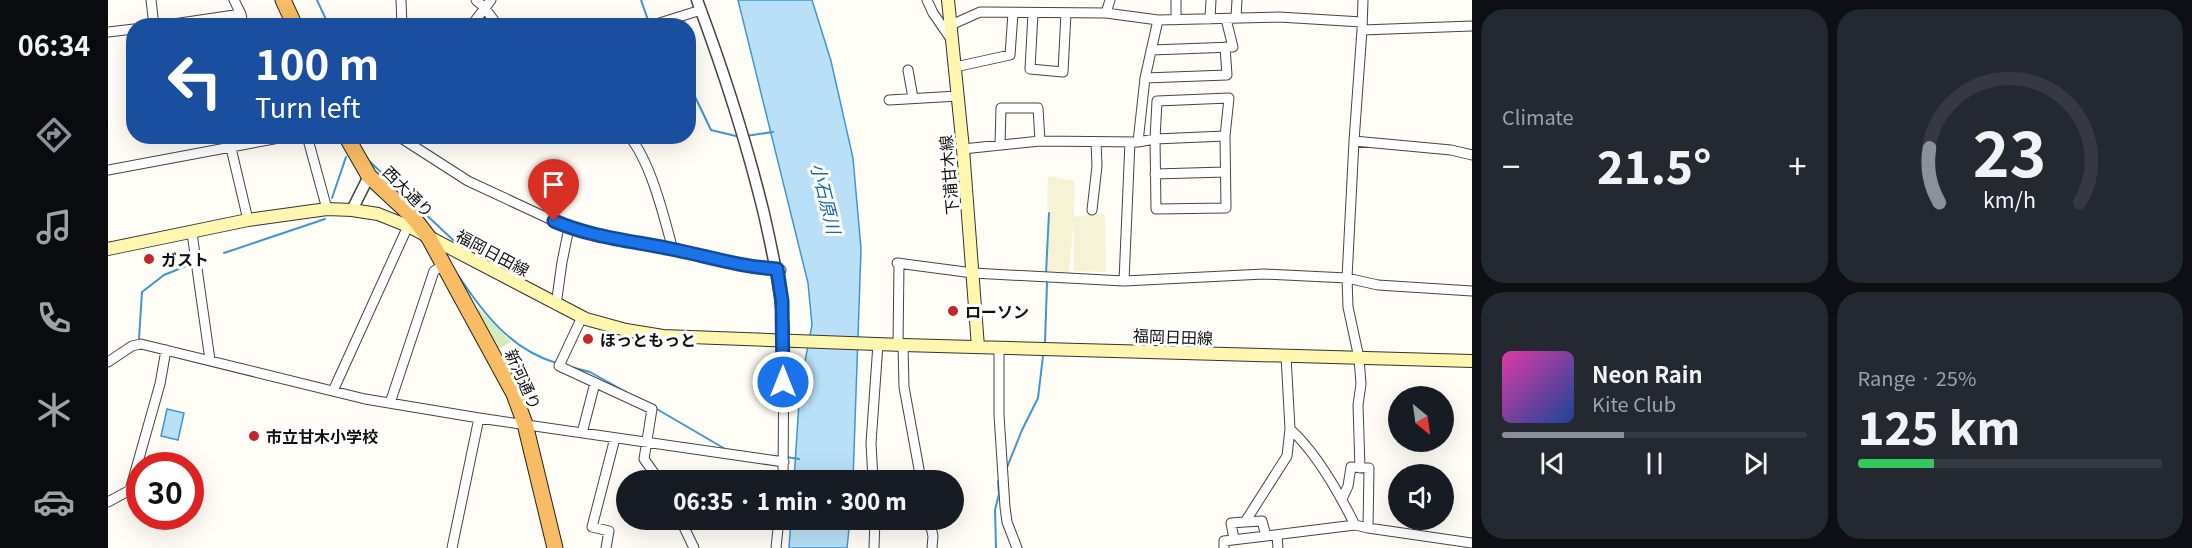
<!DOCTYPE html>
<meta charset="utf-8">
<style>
body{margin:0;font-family:Georgia,"Noto Sans JP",serif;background:#242831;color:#f1f3f6;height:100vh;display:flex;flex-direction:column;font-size:22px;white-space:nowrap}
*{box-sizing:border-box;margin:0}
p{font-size:20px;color:#9ea1a6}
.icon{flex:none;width:33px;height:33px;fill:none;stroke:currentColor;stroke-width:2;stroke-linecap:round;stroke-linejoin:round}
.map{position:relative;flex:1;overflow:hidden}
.panel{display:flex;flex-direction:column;gap:9px;padding:9px;background:#0d0f14;width:720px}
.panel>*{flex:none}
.hud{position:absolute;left:18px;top:18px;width:570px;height:126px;border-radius:24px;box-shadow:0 6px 24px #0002;background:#1a4fa0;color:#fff;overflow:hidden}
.needle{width:39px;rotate:151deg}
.buttons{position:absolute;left:1280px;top:386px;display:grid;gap:12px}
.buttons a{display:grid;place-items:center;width:66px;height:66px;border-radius:50%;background:#171b24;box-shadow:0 6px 24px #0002;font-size:30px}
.speed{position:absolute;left:18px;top:452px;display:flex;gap:12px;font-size:30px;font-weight:700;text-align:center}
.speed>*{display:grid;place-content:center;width:78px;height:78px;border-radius:50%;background:#171b24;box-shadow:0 6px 24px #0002;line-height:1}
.speed .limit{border:9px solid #d22;background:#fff;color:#111}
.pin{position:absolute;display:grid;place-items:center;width:51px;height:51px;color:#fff;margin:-62px -26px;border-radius:50% 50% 50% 0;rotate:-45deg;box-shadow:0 0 6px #0007}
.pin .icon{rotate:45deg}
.me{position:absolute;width:66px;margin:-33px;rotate:0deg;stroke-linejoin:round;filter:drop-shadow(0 0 4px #0008)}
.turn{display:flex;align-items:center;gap:21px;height:126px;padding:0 30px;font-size:27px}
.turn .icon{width:78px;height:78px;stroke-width:2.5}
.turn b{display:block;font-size:42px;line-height:51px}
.big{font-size:45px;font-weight:800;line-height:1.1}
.panel .card{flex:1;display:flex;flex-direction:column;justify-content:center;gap:9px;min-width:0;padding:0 21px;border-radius:24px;background:#242831}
.panel .dial{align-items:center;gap:0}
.dial svg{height:156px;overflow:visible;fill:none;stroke:#363941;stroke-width:7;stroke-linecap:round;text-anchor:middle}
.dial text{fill:#f1f3f6;stroke:none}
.song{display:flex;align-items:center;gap:18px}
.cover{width:72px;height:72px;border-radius:9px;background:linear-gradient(135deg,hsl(320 70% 55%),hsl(220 70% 35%))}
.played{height:6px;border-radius:3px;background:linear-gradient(90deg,#8c9099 40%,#363941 40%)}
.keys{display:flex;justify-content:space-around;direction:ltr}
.heat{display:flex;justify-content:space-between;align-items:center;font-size:33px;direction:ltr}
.charge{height:9px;border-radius:4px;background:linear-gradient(90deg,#34c759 25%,#363941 0)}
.panel .tiles{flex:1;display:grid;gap:9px;grid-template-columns:repeat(2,1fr)}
.trip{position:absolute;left:508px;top:470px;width:348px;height:60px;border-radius:30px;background:#171b24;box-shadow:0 6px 24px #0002;font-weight:800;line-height:60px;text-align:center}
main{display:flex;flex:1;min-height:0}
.tabs{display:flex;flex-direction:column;width:108px;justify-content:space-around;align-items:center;background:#090b0e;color:#9ea1a6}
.tabs .icon{width:42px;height:42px}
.tabs .active{color:#8c9099}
.tabs b{font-size:27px;color:#f1f3f6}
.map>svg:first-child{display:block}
</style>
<main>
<nav class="tabs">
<b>06:34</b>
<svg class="icon active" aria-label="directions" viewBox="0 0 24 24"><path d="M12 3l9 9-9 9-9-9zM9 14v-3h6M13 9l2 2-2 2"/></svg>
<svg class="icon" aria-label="music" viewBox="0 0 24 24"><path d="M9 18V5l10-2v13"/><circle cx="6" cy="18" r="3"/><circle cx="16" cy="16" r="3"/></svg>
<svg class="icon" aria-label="phone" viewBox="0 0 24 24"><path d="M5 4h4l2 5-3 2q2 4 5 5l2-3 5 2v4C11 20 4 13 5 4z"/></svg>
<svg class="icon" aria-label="climate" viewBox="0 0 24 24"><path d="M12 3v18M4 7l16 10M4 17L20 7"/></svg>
<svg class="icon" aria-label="car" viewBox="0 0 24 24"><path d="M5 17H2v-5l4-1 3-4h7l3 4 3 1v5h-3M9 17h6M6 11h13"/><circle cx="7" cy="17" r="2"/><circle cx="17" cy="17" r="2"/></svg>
</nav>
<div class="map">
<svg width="1364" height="548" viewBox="0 0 1364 548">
<rect width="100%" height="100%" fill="#fffdf5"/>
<!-- farmland -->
<path fill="#f6f3d4" d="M940,176l27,5 -1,36 20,-3h11l1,58 -32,-1v-53l-5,56h-22l3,-63 -3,-1z"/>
<!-- green -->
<path fill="#d5ebbd" d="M370,308l33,34 -13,7 -21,-38z"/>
<!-- water -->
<path fill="#b9e0f7" stroke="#3f96cf" stroke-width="1.5" d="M630,0h74l19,61 22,97 8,91 -8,231h-59l6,-93 12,-62 -4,-42z
M59,409l17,4 -6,27 -17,-4z
M683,519h59l-3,29h-58z"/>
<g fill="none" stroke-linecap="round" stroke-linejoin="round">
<!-- stream -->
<path stroke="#3f96cf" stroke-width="2" d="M209,0l12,26
M533,0l8,23
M580,82l23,48 29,7
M638,136l27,-4
M260,160l85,80
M224,198l14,-41
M116,253l101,-34
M938,274l3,-61
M350,275c25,38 53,75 99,88
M31,339l3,-47 22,-17 27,-11
M937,342l2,-59
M463,367l19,5 36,20
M547,408l72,42
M678,457l13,2
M898,470l16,-40 16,-32 5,-42
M888,548l-1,-38 4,-16 -1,-13"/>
<!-- minor casing -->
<g stroke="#444" stroke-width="11">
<path id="minor" d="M43,0l3,26
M126,0l7,14 2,12
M293,0l1,26
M368,0l8,7 14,19
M819,0l6,13 18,26
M1255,0l-1,30 110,-4
M925,13l-3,56 33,3 3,-59
M998,13l4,-13
M1128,17l1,-17
M1102,19l1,-19
M1068,20v-20
M843,25l29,-13 126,1 52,7 121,-3 83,5
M52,26l81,-12
M363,26l20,-26
M542,26l51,-16
M0,32l26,-3
M1043,50l82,-3 -7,-28
M847,67l55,-12 3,-42
M800,70l5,28
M1037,78l82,-3 -2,-28
M1121,98l-4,38 1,72 -70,1 -1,-70 2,-38z
M781,100l69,-4
M199,136l20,73
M290,136l70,45 101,47 28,8 76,14 81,18 27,2
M521,136c22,26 35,81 44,114
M1246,141l97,9 21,5
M1030,142l7,-64 13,-58
M892,145l1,-37h37l2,33
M123,148l17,72
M855,149l77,-8 98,1 17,-3 70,-3
M0,170l182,-34
M1047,174l70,-2
M984,210l5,-44 -1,-24
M84,233l18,127
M789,263l76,10 151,8 140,-7 83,4 31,7 94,6
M1016,281l6,-139
M448,305l6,-43 7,-34
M474,317l-23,49 93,43 -8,50 15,21
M790,345l1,-82
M795,345l1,42 17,93
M891,348v67l6,92 2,15 10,26
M1178,356l4,73c27,24 49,64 65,96l-89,11 -4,-15 -17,1 42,-66 3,-27
M0,362l24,-16 9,-2 224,55 114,19 305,44
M225,391l75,-165
M282,403l44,-132 9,-6
M474,433l13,-50
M1252,468l-2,-63 3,-21 -2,-26 -11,-51 -1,-29 7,-137 8,-111
M675,480l1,-139
M765,480l-2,-37 7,-99
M1234,499l6,-13 3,-19 18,1 -1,60 -13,-3
M0,502l22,-12 30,-106 6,-34
M572,519l14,29
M821,519l4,17 -1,12
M1260,528l104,15
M1169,535l1,13
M1126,539l-3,-16 14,-1
M344,548l27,-130
M498,548l3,-17 -17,-4 23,-89
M668,548l3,-29
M766,548l1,-29
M1116,548v-7l42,-5"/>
</g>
<!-- tertiary casing -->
<g stroke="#444" stroke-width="13">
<path id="tertiary" d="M589,0c27,72 49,140 67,214 10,45 18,80 20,127
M244,210l17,-34"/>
</g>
<!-- secondary casing -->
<g stroke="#333" stroke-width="14">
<path id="secondary" d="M840,0l15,149 15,198
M0,249l140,-29 79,-11 25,1 26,4 30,12 178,93 40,11 37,6 240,9 569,16"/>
</g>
<!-- trunk casing -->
<g stroke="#222" stroke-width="17">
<path id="trunk" d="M175,0l12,26
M238,136l23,40 44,41 16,21 85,156 11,30 30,124"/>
</g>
<!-- minor -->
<use href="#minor" stroke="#fff" stroke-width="9"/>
<!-- tertiary -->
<use href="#tertiary" stroke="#fff" stroke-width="10"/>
<!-- secondary -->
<use href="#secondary" stroke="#fff6b0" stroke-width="12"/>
<!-- trunk -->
<use href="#trunk" stroke="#f7bc64" stroke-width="15"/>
</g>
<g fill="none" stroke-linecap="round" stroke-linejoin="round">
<!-- route casing -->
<g stroke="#114b97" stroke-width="15">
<path id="route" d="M446,221c39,17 80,20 122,29 34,7 66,17 101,19l5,32 1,81"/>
</g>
<!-- route -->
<use href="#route" stroke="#1a73e8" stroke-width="10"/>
</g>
<!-- markers -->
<g fill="#c4262e" stroke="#fff" stroke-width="2">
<circle cx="41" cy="259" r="6"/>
<circle cx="845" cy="311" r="6"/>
<circle cx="480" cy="339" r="6"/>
<circle cx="146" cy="436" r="6"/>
</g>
<g text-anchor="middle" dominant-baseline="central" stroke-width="6" stroke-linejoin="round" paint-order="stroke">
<!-- street labels -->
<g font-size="16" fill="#111" stroke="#fff">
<text transform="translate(840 175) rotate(-95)">下浦甘木線</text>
<text transform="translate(301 191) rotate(45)">西大通り</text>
<text transform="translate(385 252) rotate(28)">福岡日田線</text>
<text transform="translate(1065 336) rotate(2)">福岡日田線</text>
<text transform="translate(416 379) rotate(66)">新河通り</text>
</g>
<!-- poi labels -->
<g font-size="16" font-weight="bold" fill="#111" stroke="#fff" text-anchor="start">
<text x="53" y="259">ガスト</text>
<text x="857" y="311">ローソン</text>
<text x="492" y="339">ほっともっと</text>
<text x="158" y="436">市立甘木小学校</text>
</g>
<!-- water labels -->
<g font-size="18" font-style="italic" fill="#1768a6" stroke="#fff">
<text transform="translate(719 198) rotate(76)">小石原川</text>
</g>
</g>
</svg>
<div class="buttons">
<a><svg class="needle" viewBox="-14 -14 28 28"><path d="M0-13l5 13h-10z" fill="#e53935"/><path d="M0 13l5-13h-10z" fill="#9ea1a6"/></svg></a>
<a><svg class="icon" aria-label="sound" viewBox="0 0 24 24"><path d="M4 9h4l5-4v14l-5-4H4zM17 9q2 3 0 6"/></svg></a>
</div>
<div class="speed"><div class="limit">30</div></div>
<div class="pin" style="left:446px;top:221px;background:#d93025"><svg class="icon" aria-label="arrive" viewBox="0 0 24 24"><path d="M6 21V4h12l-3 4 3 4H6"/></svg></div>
<svg class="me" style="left:675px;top:382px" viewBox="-20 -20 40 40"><circle r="17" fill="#1a73e8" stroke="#fff" stroke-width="3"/><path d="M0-11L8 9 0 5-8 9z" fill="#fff"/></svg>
<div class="trip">06:35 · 1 min · 300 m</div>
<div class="hud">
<div class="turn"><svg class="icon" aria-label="left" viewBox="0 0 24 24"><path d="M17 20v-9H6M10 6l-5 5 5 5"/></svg><div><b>100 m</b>Turn left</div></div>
</div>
</div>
<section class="panel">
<div class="tiles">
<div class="card"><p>Climate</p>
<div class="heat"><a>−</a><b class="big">21.5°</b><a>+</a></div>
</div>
<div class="card dial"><svg viewBox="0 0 100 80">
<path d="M14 69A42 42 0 1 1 86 69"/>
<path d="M14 69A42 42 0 0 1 9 41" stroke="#8c9099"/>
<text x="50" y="56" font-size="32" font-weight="700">23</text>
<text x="50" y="72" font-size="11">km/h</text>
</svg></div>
<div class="card">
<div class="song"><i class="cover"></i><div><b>Neon Rain</b><p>Kite Club</p></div></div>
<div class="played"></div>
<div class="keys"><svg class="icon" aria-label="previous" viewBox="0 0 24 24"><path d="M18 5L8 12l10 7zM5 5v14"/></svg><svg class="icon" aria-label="pause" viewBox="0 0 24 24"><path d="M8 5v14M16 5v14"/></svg><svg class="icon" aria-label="next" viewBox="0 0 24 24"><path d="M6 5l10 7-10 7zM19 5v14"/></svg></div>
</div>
<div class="card"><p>Range · 25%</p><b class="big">125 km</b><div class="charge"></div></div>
</div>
</section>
</main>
